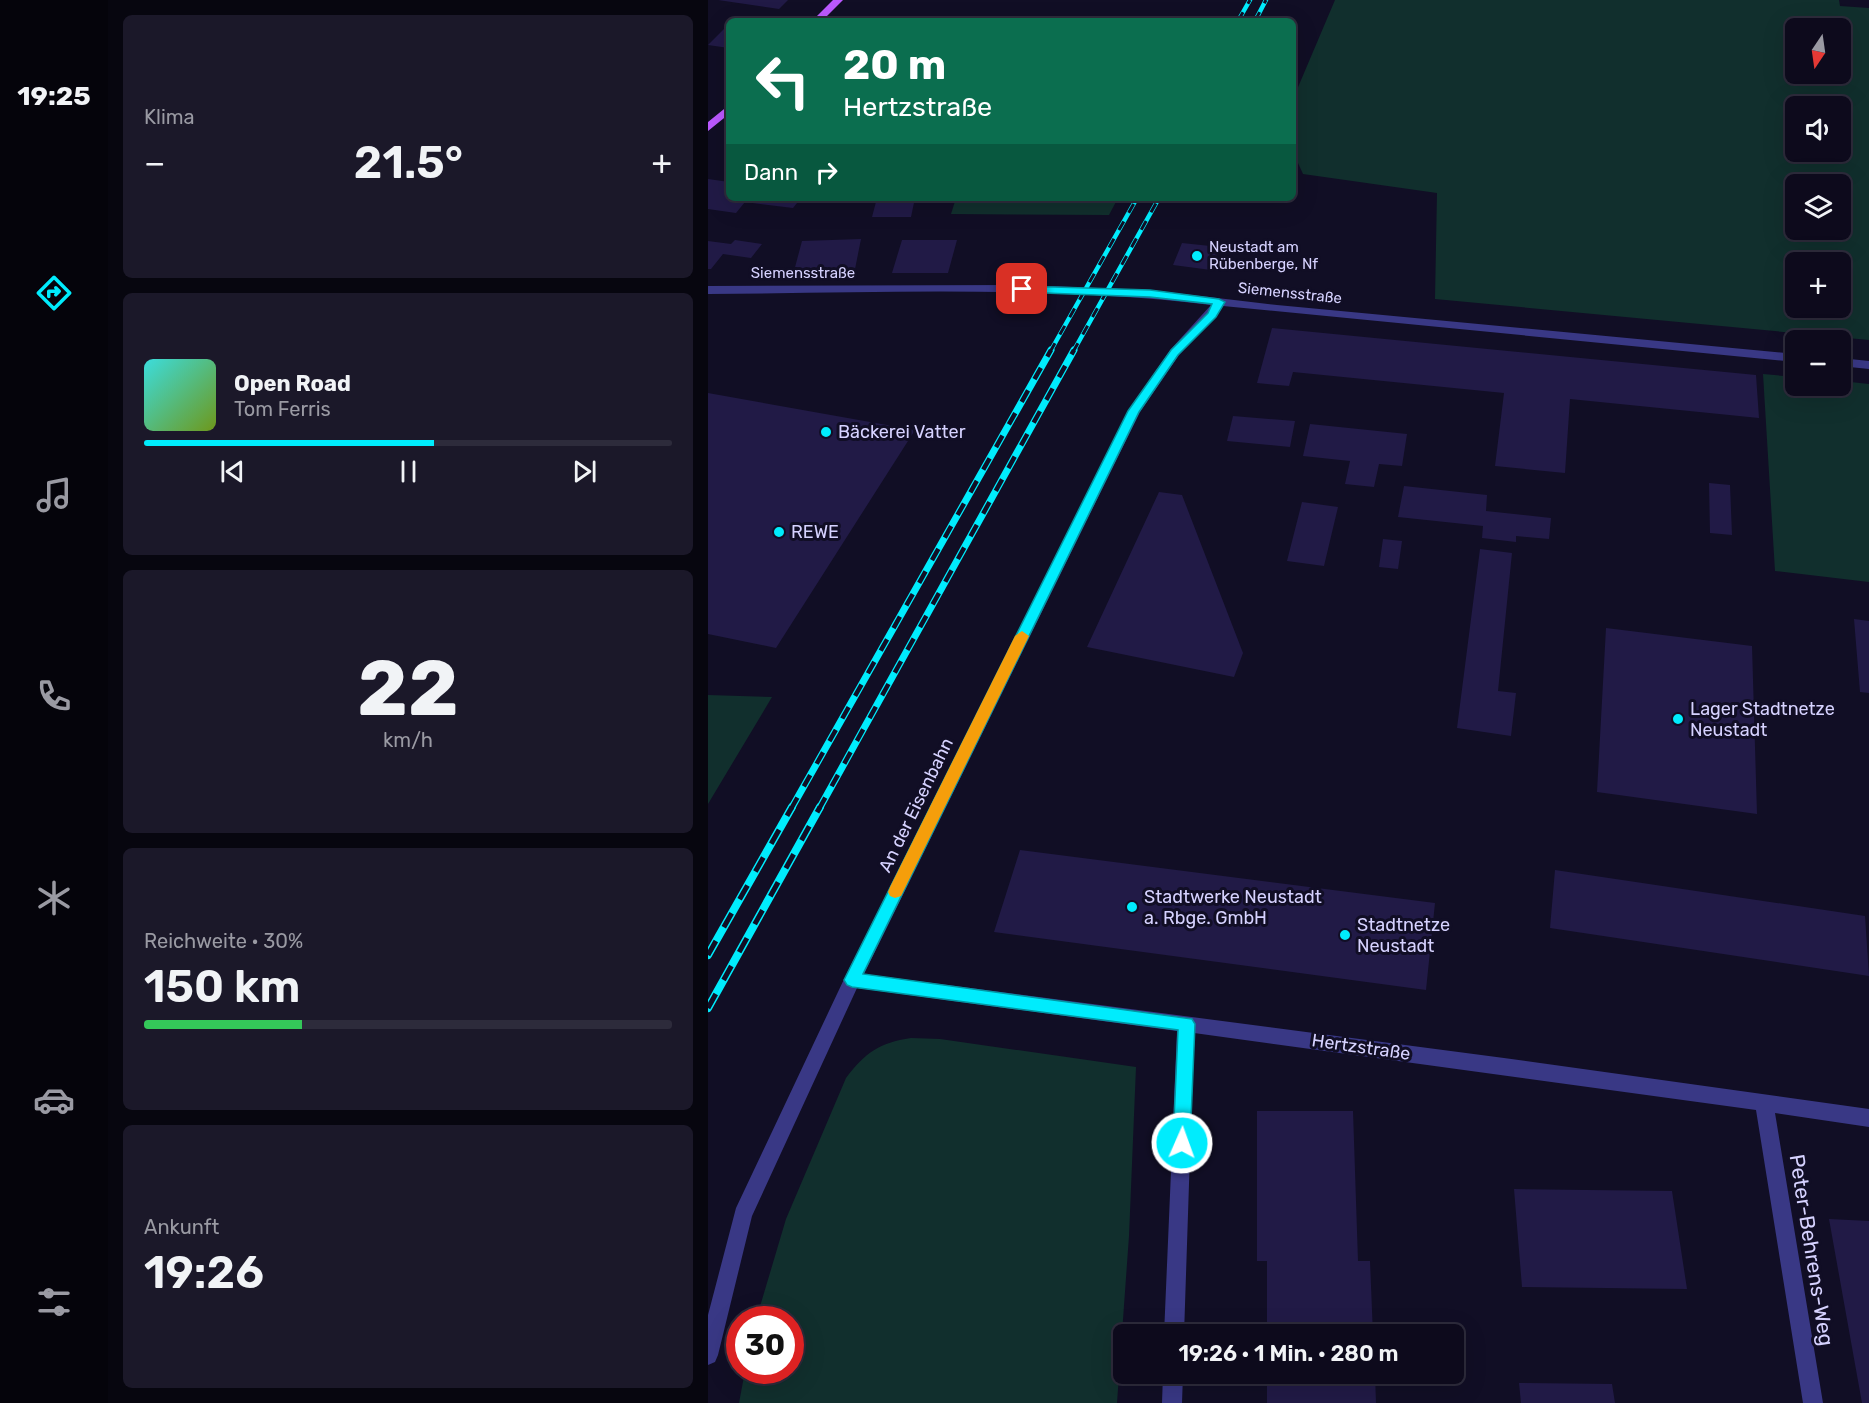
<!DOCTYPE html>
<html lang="de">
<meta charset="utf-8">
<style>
body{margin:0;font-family:Rubik,sans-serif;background:#1b1829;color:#f1f3f6;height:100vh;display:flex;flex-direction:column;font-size:22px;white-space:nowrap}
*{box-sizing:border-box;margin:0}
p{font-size:20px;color:#9a9aa3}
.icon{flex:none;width:33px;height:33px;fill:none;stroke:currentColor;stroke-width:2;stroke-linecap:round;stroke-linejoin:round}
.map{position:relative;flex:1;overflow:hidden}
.side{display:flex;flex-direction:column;gap:15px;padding:15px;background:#07060f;width:600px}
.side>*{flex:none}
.top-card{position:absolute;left:18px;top:18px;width:570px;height:183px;border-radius:9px;box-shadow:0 6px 24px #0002,0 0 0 2px #2d2b3b;background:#0b6e4f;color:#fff;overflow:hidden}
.needle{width:39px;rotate:193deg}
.tools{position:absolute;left:1077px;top:18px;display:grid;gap:12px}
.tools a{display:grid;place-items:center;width:66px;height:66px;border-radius:9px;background:#0d0a1c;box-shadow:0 6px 24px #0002,0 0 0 2px #2d2b3b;font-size:30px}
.speed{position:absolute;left:18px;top:1306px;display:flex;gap:12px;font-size:30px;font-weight:700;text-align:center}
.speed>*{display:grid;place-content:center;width:78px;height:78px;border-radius:50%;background:#0d0a1c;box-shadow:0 6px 24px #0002,0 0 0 2px #2d2b3b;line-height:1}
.speed .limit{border:9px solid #d22;background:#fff;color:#111}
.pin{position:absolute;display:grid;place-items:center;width:51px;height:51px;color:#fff;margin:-26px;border-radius:12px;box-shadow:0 3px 9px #0006}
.me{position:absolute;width:66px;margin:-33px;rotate:2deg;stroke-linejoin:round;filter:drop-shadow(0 0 4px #0008)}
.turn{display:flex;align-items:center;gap:21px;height:126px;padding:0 18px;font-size:27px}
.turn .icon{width:78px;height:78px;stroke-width:2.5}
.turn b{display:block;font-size:42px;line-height:51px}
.then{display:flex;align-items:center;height:57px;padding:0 18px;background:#0003;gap:12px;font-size:22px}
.big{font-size:45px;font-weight:600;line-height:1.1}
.side .card{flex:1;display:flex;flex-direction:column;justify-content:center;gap:9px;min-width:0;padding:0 21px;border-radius:9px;background:#1b1829}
.side .dial{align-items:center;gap:0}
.dial b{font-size:78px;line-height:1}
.song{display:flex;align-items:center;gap:18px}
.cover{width:72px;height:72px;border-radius:9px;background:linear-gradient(135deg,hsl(180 70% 55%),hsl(80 70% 35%))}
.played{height:6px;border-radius:3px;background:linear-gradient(90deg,#00ecfd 55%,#2d2b3b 55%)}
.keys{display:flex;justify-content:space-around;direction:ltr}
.heat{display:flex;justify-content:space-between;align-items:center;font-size:33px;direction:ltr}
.charge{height:9px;border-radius:4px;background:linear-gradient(90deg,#34c759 30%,#2d2b3b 0)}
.trip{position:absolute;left:405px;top:1324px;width:351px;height:60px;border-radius:9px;background:#0d0a1c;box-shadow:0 6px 24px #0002,0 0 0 2px #2d2b3b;font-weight:600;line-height:60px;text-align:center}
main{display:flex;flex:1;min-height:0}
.menu{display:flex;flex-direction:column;width:108px;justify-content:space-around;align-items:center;background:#05040b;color:#9a9aa3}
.menu .icon{width:42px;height:42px}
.menu .on{color:#00ecfd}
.menu b{font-size:27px;color:#f1f3f6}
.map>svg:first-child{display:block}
</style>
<main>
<nav class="menu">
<b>19:25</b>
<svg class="icon on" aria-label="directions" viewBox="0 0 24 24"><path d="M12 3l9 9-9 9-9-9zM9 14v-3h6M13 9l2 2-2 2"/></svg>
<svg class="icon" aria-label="music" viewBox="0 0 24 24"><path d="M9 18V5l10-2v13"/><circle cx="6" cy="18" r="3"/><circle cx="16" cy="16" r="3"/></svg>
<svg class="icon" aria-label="phone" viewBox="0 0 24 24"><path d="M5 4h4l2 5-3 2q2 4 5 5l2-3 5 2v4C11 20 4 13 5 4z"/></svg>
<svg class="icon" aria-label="climate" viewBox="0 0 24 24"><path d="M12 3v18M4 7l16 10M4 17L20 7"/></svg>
<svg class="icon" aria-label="car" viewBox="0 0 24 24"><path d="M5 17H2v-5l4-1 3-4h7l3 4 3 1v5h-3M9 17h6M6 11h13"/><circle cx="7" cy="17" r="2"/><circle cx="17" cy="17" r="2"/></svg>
<svg class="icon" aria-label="filters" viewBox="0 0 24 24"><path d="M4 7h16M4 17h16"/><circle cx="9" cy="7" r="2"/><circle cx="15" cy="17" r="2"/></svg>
</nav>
<section class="side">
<div class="card"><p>Klima</p>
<div class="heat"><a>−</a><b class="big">21.5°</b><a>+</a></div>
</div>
<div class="card">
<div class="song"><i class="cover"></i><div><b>Open Road</b><p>Tom Ferris</p></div></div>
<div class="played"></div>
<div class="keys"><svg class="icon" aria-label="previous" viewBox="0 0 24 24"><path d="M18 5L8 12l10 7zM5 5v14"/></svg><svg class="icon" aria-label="pause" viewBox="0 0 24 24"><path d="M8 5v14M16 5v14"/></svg><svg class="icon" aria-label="next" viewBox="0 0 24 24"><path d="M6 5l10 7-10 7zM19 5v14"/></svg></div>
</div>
<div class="card dial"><b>22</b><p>km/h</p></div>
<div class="card"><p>Reichweite · 30%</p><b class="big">150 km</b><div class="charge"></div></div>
<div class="card"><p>Ankunft</p><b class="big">19:26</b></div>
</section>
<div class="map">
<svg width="1161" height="1403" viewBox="0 0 1161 1403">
<rect width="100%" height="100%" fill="#110e25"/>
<!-- green -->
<path fill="#112f2d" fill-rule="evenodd" d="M627,0h504l1,6 29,2v332l-434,-41 2,-106 -134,-19 -10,-22v-53zM1132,28v46h-44v-46zM1132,106v46h-44v-46zM1132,184v46h-44v-46zM1132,262v46h-44v-46z
M248,198h162l-9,17 -158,-1z
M1055,374l32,3 1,9h44l1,-5 28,3v198l-94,-11z
M0,695l64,2 -64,107z
M203,1038l29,1 196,28 -7,169 -12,167h-378l6,-32h45v-51h-34l30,-101 60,-141c20,-26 33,-35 65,-40z"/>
<!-- building -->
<path fill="#211a46" d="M10,0h70l-9,9z
M19,26h2v22l-21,-3z
M0,179l21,3v16h72l-8,10 -48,-6 -9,11 -28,-4z
M169,198h38l-4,19h-39z
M153,239l-6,30 -61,2 8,-30z
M27,240l27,4 -11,14 -28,-4 -12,15h-3v-28l23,3z
M194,240h55l-9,33h-56z
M474,243l38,4 -9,23 -38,-5z
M564,328l484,47 3,43 -189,-19 -5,74 -70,-7 9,-73 -211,-21 -4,14 -32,-3z
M0,393l207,37 -139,218 -68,-14z
M525,416l62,5 -5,26 -63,-6z
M602,424l97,10 -5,32 -23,-2 -5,23 -29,-3 5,-23 -47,-5z
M1001,483l21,2 2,50 -22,-2z
M696,486l83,9 -1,16 65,7 -2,21 -33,-3v6l-34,-4 1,-12 -85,-9z
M451,492l23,3 61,158 -9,24 -147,-30z
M594,502l36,5 -14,59 -37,-5z
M675,539l19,2 -4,28 -19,-2z
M772,549l32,4 -14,138 18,2 -5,43 -54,-8z
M1146,619l15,2v72l-9,-1z
M898,628l146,18 5,168 -160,-22z
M312,850l415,53 -9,87 -432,-58z
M847,870l310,46 4,60 -319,-48z
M549,1111h96l5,150h12l3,74h-106v-74h-10z
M806,1189l158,2 15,98 -165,-2z
M1121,1219l40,2v182h-7z
M559,1374h108l1,29h-109z
M811,1383l93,1 3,19h-94z"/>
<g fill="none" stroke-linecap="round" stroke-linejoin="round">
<!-- minor -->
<path fill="#393885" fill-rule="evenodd" d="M314,285l128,5 127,15 519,49v8l-573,-56 -7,11 -37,38 -39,57 -276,562 640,84 365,51v18l-94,-14 48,290h-20l-47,-293 -562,-77 -10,302h-20l13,-304 -320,-43 -105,228 -34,139 -3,7 -7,3v-50l28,-107 110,-233 282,-564 43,-62 40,-44c-166,-20 -336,-12 -503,-11v-8z
M1132,358l29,3v8l-29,-3z
M455,1374h20l-1,29h-20z"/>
<!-- primary -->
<path fill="#bb59ff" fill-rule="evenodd" d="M125,0h10l-21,21h-10z
M21,105v9l-21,17v-9z"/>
<!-- rail-far2 casing -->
<g stroke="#00ecfd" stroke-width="4.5">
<path id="rail-far2" d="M530,21l12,-21
M547,21l11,-21
M342,352l87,-154
M365,352l86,-154"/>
</g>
<!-- rail-far1 casing -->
<g stroke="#00ecfd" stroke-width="7">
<path id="rail-far1" d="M83,809l260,-459
M111,809l255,-459"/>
</g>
<!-- rail casing -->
<g stroke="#00ecfd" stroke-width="8">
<path id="rail" d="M0,955l84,-148
M0,1008l112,-201"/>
</g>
<!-- rail-far2 -->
<use href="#rail-far2" stroke="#110e25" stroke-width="3" stroke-dasharray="10" stroke-linecap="butt"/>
<!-- rail-far1 -->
<use href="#rail-far1" stroke="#110e25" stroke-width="4.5" stroke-dasharray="13" stroke-linecap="butt"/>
<!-- rail -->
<use href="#rail" stroke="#110e25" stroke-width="5" stroke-dasharray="16" stroke-linecap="butt"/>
</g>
<!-- route -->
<path fill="#00ecfd" stroke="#0099a4" stroke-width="1.5" d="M314,286l128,4 69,9 6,3 -9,15 -38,38 -39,57 -276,562 329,45 3,5 -5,119 -2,6 -6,2 -6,-2 -3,-6 5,-113 -326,-43 -5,-2 -3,-5 284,-569 43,-61 37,-37 4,-9 -62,-7 -132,-5v-5z"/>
<!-- slow -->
<path fill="#f59e0b" d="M314,631l7,5 -128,260 -6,2 -5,-2 -2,-4 2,-5 125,-251z"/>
<!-- markers -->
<g fill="#00ecfd" stroke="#110e25" stroke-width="2">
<circle cx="489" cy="256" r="6"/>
<circle cx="118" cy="432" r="6"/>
<circle cx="71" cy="532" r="6"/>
<circle cx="970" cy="719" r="6"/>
<circle cx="424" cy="907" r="6"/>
<circle cx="637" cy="935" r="6"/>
</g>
<g text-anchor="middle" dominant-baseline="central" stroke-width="6" stroke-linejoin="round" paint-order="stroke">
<!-- far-poi labels -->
<g font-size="15" fill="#d6d2ff" stroke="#110e25" text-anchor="start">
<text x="501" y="247">Neustadt am<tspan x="501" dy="17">Rübenberge, Nf</tspan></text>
</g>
<!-- far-street labels -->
<g font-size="15" fill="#d6d2ff" stroke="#110e25">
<text x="95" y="273">Siemensstraße</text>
<text transform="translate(582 293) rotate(6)">Siemensstraße</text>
</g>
<!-- poi labels -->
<g font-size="18" fill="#d6d2ff" stroke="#110e25" text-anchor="start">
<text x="130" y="432">Bäckerei Vatter</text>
<text x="83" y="532">REWE</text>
<text x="982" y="709">Lager Stadtnetze<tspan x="982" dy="21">Neustadt</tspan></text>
<text x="436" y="897">Stadtwerke Neustadt<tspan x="436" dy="21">a. Rbge. GmbH</tspan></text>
<text x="649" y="925">Stadtnetze<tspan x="649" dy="21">Neustadt</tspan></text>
</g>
<!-- street labels -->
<g font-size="18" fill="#d6d2ff" stroke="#110e25">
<text transform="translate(208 805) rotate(-64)">An der Eisenbahn</text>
<text transform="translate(653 1047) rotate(8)">Hertzstraße</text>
</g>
<!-- near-street labels -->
<g font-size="21" fill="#d6d2ff" stroke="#110e25">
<text transform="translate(1104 1250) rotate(81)">Peter-Behrens-Weg</text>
</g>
</g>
</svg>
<div class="tools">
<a><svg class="needle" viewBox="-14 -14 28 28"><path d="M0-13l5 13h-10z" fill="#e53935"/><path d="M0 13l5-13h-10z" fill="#9a9aa3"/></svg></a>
<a><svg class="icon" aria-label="sound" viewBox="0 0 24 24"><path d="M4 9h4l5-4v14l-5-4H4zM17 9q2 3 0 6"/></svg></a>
<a><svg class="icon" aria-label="layers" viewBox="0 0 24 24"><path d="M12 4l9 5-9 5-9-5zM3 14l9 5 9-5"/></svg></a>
<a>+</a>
<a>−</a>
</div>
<div class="speed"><div class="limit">30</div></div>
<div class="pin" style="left:314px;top:289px;background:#d93025"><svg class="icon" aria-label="arrive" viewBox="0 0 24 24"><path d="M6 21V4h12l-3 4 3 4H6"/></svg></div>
<svg class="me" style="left:474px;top:1143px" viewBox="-20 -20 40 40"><circle r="17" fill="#00ecfd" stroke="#fff" stroke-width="3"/><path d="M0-11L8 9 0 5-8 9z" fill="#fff"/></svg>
<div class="trip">19:26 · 1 Min. · 280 m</div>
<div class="top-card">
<div class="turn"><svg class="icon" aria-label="left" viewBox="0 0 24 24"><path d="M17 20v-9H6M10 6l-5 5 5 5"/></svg><div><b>20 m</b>Hertzstraße</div></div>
<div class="then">Dann<svg class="icon" aria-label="right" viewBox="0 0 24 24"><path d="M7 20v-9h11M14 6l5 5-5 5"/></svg></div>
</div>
</div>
</main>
